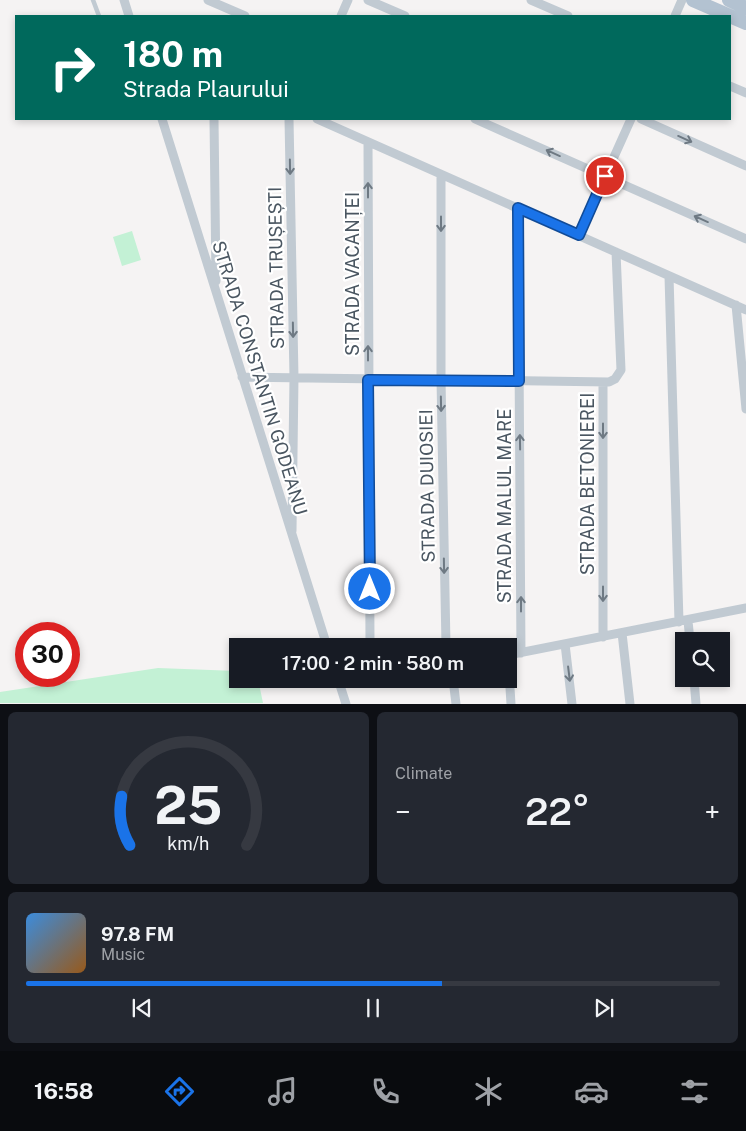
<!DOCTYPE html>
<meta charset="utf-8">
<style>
body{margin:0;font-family:"Public Sans",sans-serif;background:#242831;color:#f1f3f6;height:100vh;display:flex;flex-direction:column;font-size:19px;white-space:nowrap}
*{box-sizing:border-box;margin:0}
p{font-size:16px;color:#9ea1a6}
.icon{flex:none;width:28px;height:28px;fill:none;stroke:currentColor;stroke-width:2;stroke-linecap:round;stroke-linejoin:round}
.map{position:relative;height:704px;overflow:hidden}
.drawer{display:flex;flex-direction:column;gap:8px;padding:8px;background:#0d0f14;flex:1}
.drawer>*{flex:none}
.guide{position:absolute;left:15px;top:15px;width:716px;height:105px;border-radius:0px;box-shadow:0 2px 8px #0003;background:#00695c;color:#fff;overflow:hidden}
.controls{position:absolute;left:675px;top:632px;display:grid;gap:10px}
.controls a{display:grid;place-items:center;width:55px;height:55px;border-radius:0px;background:#171b24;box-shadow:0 2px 8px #0003;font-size:25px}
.speed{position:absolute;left:15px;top:622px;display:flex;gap:10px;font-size:25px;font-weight:700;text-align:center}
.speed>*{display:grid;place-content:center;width:65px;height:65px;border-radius:50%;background:#171b24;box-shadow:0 2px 8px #0003;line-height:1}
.speed .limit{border:8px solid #d22;background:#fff;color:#111}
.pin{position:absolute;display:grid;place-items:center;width:42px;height:42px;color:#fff;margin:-21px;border:2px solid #fff;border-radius:50%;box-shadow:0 1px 5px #0007}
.me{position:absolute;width:55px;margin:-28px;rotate:0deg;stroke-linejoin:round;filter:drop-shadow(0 0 4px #0008)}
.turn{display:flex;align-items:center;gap:18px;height:105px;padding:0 25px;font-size:22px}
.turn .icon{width:65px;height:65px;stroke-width:2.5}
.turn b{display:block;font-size:35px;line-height:42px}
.big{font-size:38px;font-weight:600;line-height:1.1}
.drawer .card{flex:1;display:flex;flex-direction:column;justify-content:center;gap:8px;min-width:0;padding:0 18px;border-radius:8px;background:#242831}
.drawer .dial{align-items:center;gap:0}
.dial svg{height:130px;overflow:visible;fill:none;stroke:#363941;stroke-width:7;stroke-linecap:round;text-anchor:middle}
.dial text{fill:#f1f3f6;stroke:none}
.song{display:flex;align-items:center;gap:15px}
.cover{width:60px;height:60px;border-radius:8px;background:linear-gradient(135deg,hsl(210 70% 55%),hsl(30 70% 35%))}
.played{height:5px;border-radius:2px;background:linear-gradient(90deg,#1a73e8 60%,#363941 60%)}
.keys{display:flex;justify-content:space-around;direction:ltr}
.heat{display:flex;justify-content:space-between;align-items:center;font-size:28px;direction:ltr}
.drawer .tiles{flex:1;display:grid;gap:8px;grid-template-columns:1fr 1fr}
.card:last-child{grid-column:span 2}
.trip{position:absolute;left:229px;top:638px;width:288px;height:50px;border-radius:0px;background:#171b24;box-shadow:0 2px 8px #0003;font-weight:600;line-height:50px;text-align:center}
.tab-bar{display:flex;height:80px;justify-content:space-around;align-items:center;background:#090b0e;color:#9ea1a6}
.tab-bar .icon{width:35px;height:35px}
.tab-bar .selected{color:#1a73e8}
.tab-bar b{font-size:22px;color:#f1f3f6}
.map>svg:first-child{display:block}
</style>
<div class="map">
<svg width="746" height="704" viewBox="0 0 746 704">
<rect width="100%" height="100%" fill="#f5f3f3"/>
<!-- green -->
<path fill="#c3f1d5" d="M132,231l9,29 -19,6 -9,-29z
M158,668l79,3 1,8h20l5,24h-263v-11z"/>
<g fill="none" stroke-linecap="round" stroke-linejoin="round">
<!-- lane -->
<path stroke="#c1cad2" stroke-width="4.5" d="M93,0l6,16"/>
<!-- street -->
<path stroke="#c1cad2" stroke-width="9" d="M124,0l5,16
M208,0l37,16
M368,0l37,16
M531,0l37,16
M341,16l7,-16
M675,16l7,-16
M730,86l16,7
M162,119l165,527
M214,119l2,162
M289,119l5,258 -2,154
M317,119l429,191
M475,119l271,120
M641,119l105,47
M368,142l2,504
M441,175v204l5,267
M518,208l3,445
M579,235l52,-116
M669,276l10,346
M736,305l10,104
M242,377l367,5 6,-3 6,-9 -5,-118
M603,383v254
M688,621l2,20
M622,633l8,71
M565,644l7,60
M508,655l238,-47
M508,655l3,49
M338,679l8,25
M453,679l3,25
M694,679l2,25
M340,684l28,-5"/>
<!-- primary -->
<path stroke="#b3c2d1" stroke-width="14" d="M693,0l53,23
M729,0l17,8"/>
</g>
<!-- one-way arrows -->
<defs><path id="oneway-shaft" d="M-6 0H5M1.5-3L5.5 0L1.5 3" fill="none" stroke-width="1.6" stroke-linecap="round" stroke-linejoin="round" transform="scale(1.25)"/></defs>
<g stroke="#6e7983">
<use href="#oneway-shaft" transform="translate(685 139) rotate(24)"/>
<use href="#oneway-shaft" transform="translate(553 153) rotate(-156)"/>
<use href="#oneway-shaft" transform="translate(290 167) rotate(89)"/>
<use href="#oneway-shaft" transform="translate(368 190) rotate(-90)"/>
<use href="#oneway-shaft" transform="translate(701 219) rotate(-156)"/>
<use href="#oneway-shaft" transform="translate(441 224) rotate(90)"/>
<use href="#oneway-shaft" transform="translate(293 330) rotate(89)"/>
<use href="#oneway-shaft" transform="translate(368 353) rotate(-90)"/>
<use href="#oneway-shaft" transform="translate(441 404) rotate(89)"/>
<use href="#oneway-shaft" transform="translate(603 431) rotate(90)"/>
<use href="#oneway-shaft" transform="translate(520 442) rotate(-91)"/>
<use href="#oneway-shaft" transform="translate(444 566) rotate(89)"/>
<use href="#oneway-shaft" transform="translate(603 594) rotate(90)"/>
<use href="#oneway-shaft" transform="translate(521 604) rotate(-90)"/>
<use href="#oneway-shaft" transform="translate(569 674) rotate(83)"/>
</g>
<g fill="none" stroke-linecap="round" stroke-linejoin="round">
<!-- route casing -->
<g stroke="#114b97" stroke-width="12">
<path id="route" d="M370,589l-2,-209 151,1 -1,-173 61,27 26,-59"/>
</g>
<!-- route -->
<use href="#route" stroke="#1a73e8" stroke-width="9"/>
</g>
<g text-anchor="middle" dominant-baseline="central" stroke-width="4.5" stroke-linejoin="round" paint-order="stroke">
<!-- street labels -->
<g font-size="18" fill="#4a5661" stroke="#fff">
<text transform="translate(276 268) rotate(-91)">STRADA TRUȘEȘTI</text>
<text transform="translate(352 274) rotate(-90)">STRADA VACANȚEI</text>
<text transform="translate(260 378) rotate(73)">STRADA CONSTANTIN GODEANU</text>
<text transform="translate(587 484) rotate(-90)">STRADA BETONIEREI</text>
<text transform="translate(427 486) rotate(-91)">STRADA DUIOSIEI</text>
<text transform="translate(504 506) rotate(-90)">STRADA MALUL MARE</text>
</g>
</g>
</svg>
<div class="controls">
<a><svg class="icon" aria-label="search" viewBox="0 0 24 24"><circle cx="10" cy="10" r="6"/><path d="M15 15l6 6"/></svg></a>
</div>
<div class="speed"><div class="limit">30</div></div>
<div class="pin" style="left:605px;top:176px;background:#d93025"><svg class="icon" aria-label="arrive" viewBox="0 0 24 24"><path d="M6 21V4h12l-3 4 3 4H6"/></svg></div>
<svg class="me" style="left:370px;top:589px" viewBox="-20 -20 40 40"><circle r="17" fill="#1a73e8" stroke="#fff" stroke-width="3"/><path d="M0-11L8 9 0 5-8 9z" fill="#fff"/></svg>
<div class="trip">17:00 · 2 min · 580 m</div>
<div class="guide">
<div class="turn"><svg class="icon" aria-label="right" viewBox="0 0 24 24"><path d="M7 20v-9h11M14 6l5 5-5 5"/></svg><div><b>180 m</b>Strada Plaurului</div></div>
</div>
</div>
<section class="drawer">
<div class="tiles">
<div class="card dial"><svg viewBox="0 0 100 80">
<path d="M14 69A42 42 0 1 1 86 69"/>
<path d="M14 69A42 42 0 0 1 9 39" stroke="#1a73e8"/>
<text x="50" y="56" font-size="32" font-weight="700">25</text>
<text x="50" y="72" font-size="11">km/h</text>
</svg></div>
<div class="card"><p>Climate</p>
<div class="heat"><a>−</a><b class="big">22°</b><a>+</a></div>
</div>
<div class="card">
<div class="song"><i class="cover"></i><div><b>97.8 FM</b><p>Music</p></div></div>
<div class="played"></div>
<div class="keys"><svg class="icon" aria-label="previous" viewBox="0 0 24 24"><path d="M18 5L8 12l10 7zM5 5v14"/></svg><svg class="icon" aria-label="pause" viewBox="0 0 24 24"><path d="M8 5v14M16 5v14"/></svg><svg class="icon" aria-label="next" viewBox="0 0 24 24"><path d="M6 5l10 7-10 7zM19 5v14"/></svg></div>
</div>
</div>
</section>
<nav class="tab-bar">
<b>16:58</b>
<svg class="icon selected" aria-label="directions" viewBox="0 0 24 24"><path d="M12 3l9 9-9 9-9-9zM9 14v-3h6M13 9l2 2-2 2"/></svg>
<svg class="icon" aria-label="music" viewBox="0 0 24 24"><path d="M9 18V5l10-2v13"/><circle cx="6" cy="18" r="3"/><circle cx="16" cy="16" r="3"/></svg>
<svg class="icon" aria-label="phone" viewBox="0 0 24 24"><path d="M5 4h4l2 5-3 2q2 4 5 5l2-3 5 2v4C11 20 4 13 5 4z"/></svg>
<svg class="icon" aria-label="climate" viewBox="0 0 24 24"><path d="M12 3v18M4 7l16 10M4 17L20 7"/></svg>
<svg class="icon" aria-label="car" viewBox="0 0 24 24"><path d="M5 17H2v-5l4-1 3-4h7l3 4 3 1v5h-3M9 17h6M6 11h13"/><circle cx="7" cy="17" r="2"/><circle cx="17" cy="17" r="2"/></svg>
<svg class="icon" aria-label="filters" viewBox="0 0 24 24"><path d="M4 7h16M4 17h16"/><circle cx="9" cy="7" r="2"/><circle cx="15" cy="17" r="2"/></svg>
</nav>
